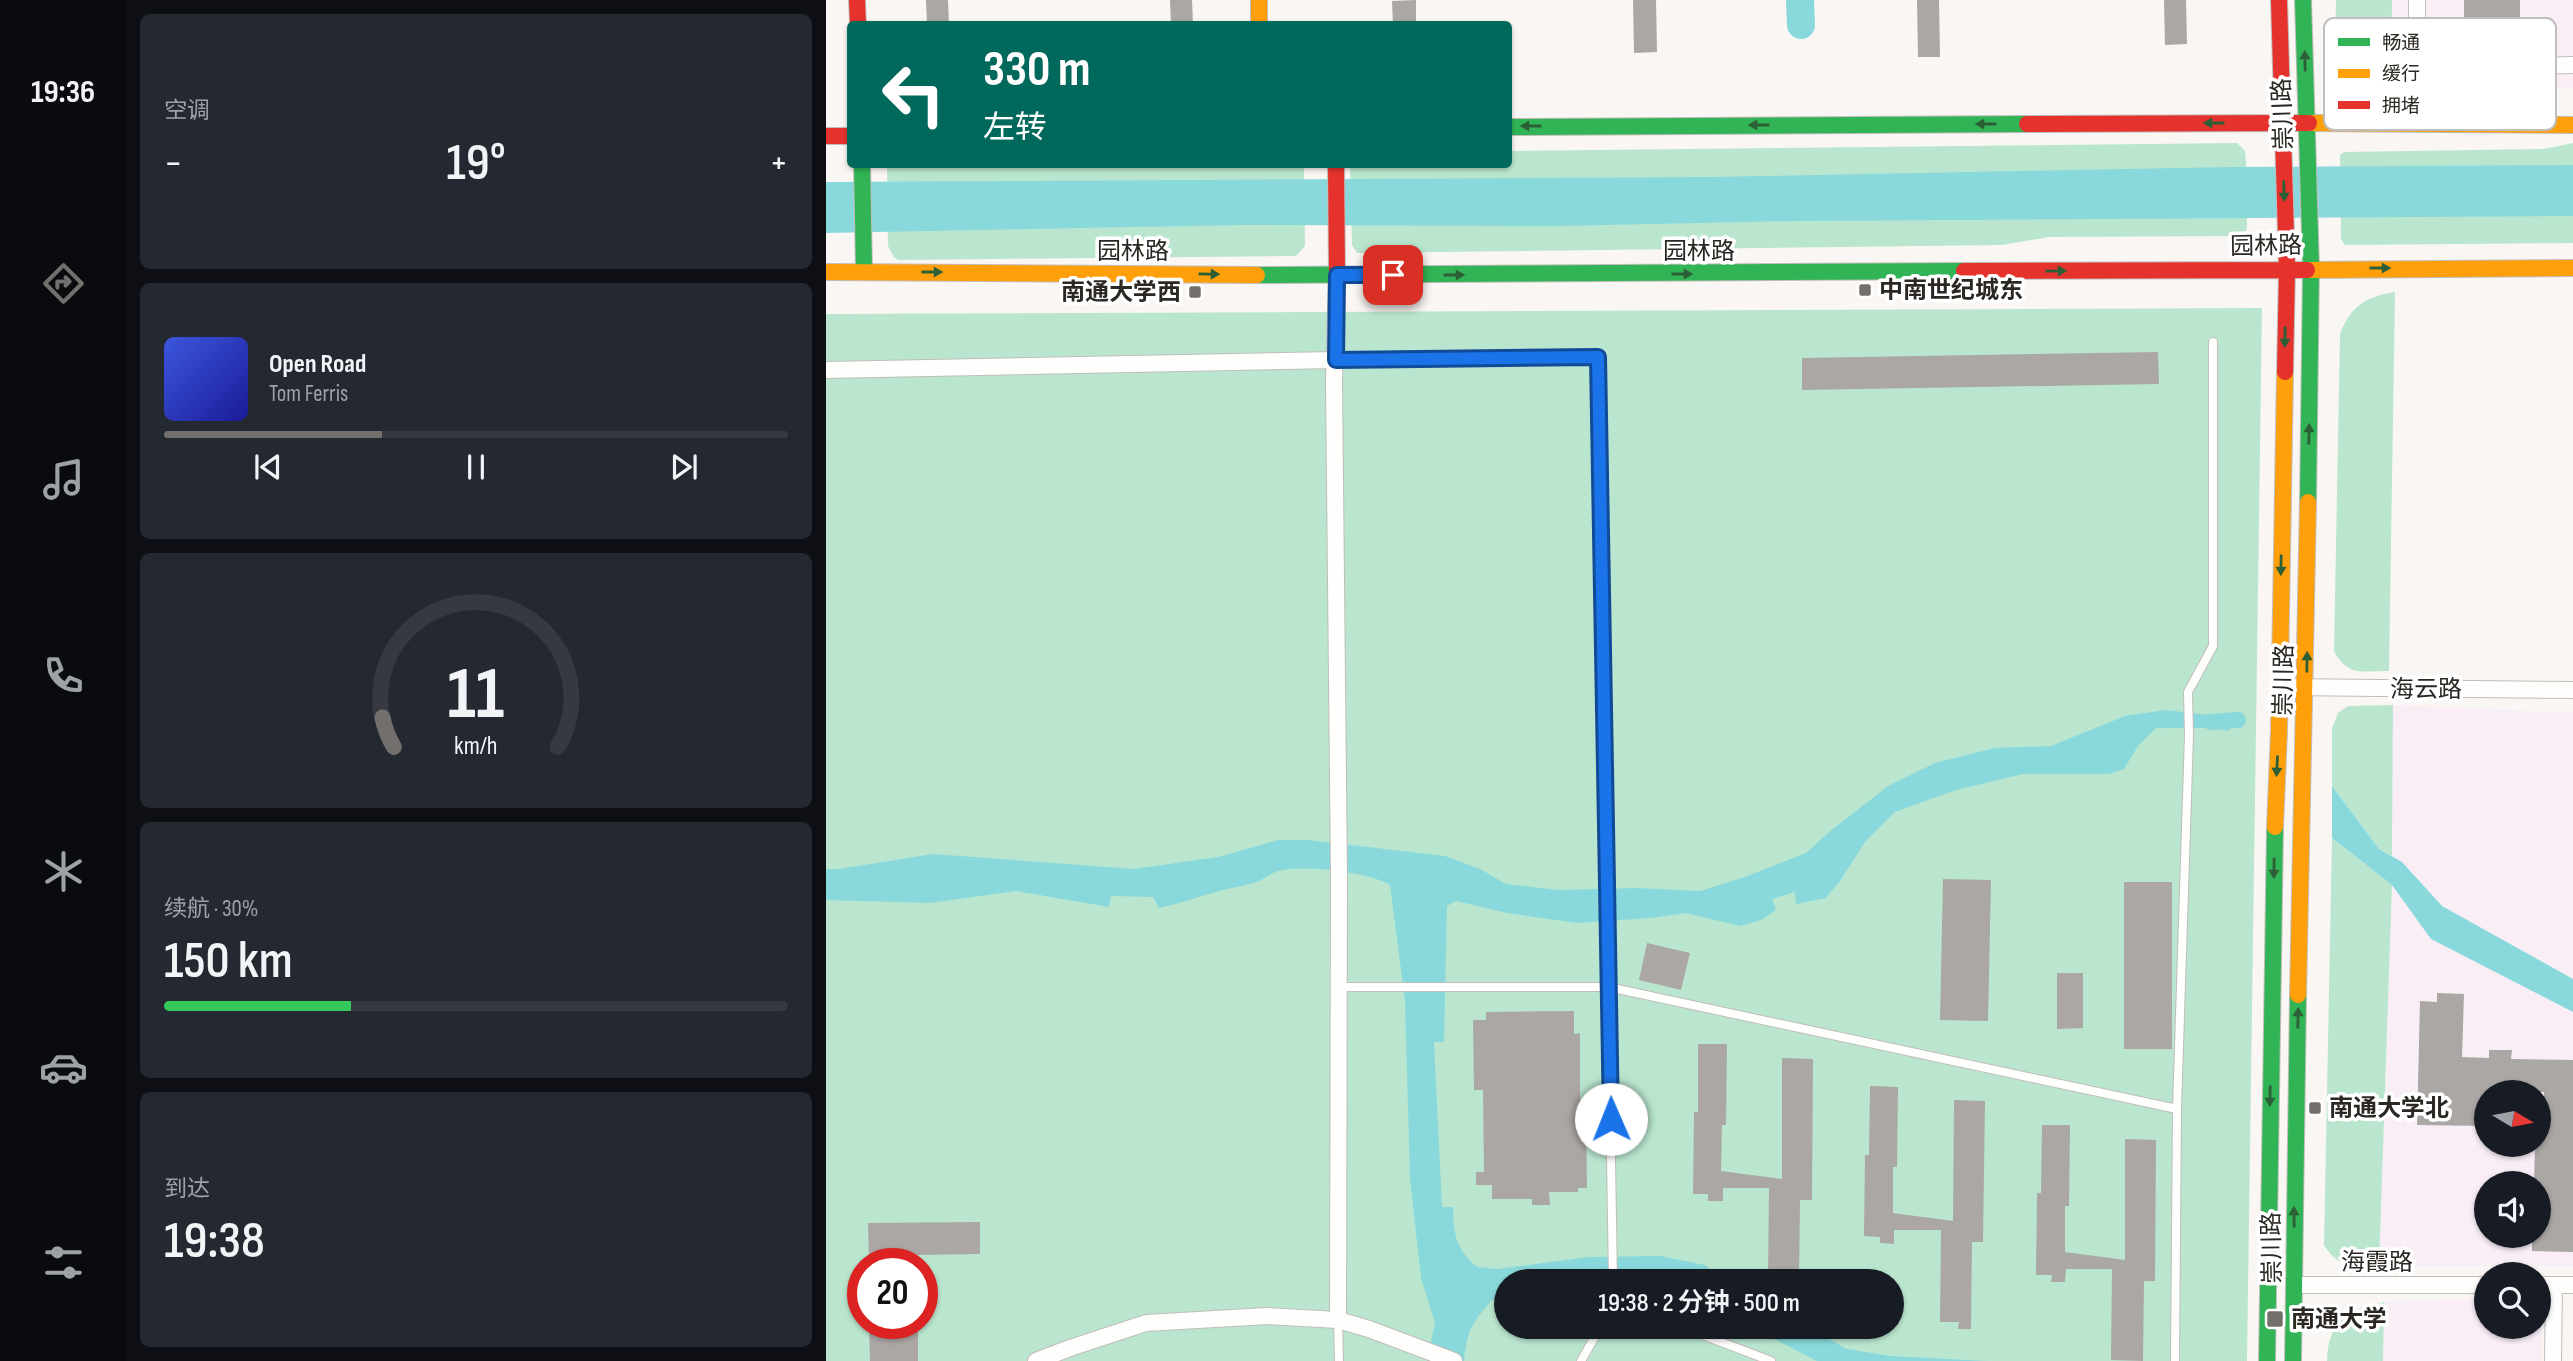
<!DOCTYPE html>
<html lang="zh">
<meta charset="utf-8">
<style>
body{margin:0;font-family:"Sofia Sans Condensed","Noto Sans SC",sans-serif;background:#242831;color:#f1f3f6;height:100vh;display:flex;flex-direction:column;font-size:26px;white-space:nowrap}
*{box-sizing:border-box;margin:0}
p{font-size:23px;color:#9ea1a6}
.icon{flex:none;width:38px;height:38px;fill:none;stroke:currentColor;stroke-width:2;stroke-linecap:round;stroke-linejoin:round}
.map{position:relative;flex:1;overflow:hidden}
.details{display:flex;flex-direction:column;gap:14px;padding:14px;background:#0d0f14;width:700px}
.details>*{flex:none}
.top-card{position:absolute;left:21px;top:21px;width:665px;height:147px;border-radius:7px;box-shadow:0 2px 5px #0004;background:#00695c;color:#fff;overflow:hidden}
.needle{width:46px;rotate:100deg}
.tools{position:absolute;left:1648px;top:1080px;display:grid;gap:14px}
.tools a{display:grid;place-items:center;width:77px;height:77px;border-radius:50%;background:#171b24;box-shadow:0 2px 5px #0004;font-size:35px}
.speed{position:absolute;left:21px;top:1248px;display:flex;gap:14px;font-size:35px;font-weight:700;text-align:center}
.speed>*{display:grid;place-content:center;width:91px;height:91px;border-radius:50%;background:#171b24;box-shadow:0 2px 5px #0004;line-height:1}
.speed .limit{border:10px solid #d22;background:#fff;color:#111}
.pin{position:absolute;display:grid;place-items:center;width:60px;height:60px;color:#fff;margin:-30px;border-radius:14px;box-shadow:0 4px 10px #0006}
.me{position:absolute;width:77px;margin:-38px;rotate:359deg;stroke-linejoin:round;filter:drop-shadow(0 0 5px #0008)}
.turn{display:flex;align-items:center;gap:24px;height:147px;padding:0 21px;font-size:32px}
.turn .icon{width:91px;height:91px;stroke-width:2.5}
.turn b{display:block;font-size:49px;line-height:60px}
.big{font-size:52px;font-weight:600;line-height:1.1}
.details .tile{flex:1;display:flex;flex-direction:column;justify-content:center;gap:10px;min-width:0;padding:0 24px;border-radius:10px;background:#242831}
.details .dial{align-items:center;gap:0}
.dial svg{height:182px;overflow:visible;fill:none;stroke:#363941;stroke-width:7;stroke-linecap:round;text-anchor:middle}
.dial text{fill:#f1f3f6;stroke:none}
.song{display:flex;align-items:center;gap:21px}
.cover{width:84px;height:84px;border-radius:10px;background:linear-gradient(135deg,hsl(230 70% 55%),hsl(240 70% 35%))}
.played{height:7px;border-radius:4px;background:linear-gradient(90deg,#736f6c 35%,#363941 35%)}
.keys{display:flex;justify-content:space-around;direction:ltr}
.heat{display:flex;justify-content:space-between;align-items:center;font-size:38px;direction:ltr}
.charge{height:10px;border-radius:5px;background:linear-gradient(90deg,#34c759 30%,#363941 0)}
.trip{position:absolute;left:668px;top:1269px;width:410px;height:70px;border-radius:35px;background:#171b24;box-shadow:0 2px 5px #0004;font-weight:600;line-height:70px;text-align:center}
main{display:flex;flex:1;min-height:0}
.dock{display:flex;flex-direction:column;width:126px;justify-content:space-around;align-items:center;background:#090b0e;color:#9ea1a6}
.dock .icon{width:49px;height:49px}
.dock .current{color:#736f6c}
.dock b{font-size:32px;color:#f1f3f6}
.map>svg:first-child{display:block}
</style>
<main>
<nav class="dock">
<b>19:36</b>
<svg class="icon current" aria-label="directions" viewBox="0 0 24 24"><path d="M12 3l9 9-9 9-9-9zM9 14v-3h6M13 9l2 2-2 2"/></svg>
<svg class="icon" aria-label="music" viewBox="0 0 24 24"><path d="M9 18V5l10-2v13"/><circle cx="6" cy="18" r="3"/><circle cx="16" cy="16" r="3"/></svg>
<svg class="icon" aria-label="phone" viewBox="0 0 24 24"><path d="M5 4h4l2 5-3 2q2 4 5 5l2-3 5 2v4C11 20 4 13 5 4z"/></svg>
<svg class="icon" aria-label="climate" viewBox="0 0 24 24"><path d="M12 3v18M4 7l16 10M4 17L20 7"/></svg>
<svg class="icon" aria-label="car" viewBox="0 0 24 24"><path d="M5 17H2v-5l4-1 3-4h7l3 4 3 1v5h-3M9 17h6M6 11h13"/><circle cx="7" cy="17" r="2"/><circle cx="17" cy="17" r="2"/></svg>
<svg class="icon" aria-label="filters" viewBox="0 0 24 24"><path d="M4 7h16M4 17h16"/><circle cx="9" cy="7" r="2"/><circle cx="15" cy="17" r="2"/></svg>
</nav>
<section class="details">
<div class="tile"><p>空调</p>
<div class="heat"><a>−</a><b class="big">19°</b><a>+</a></div>
</div>
<div class="tile">
<div class="song"><i class="cover"></i><div><b>Open Road</b><p>Tom Ferris</p></div></div>
<div class="played"></div>
<div class="keys"><svg class="icon" aria-label="previous" viewBox="0 0 24 24"><path d="M18 5L8 12l10 7zM5 5v14"/></svg><svg class="icon" aria-label="pause" viewBox="0 0 24 24"><path d="M8 5v14M16 5v14"/></svg><svg class="icon" aria-label="next" viewBox="0 0 24 24"><path d="M6 5l10 7-10 7zM19 5v14"/></svg></div>
</div>
<div class="tile dial"><svg viewBox="0 0 100 80">
<path d="M14 69A42 42 0 1 1 86 69"/>
<path d="M14 69A42 42 0 0 1 9 56" stroke="#736f6c"/>
<text x="50" y="56" font-size="32" font-weight="700">11</text>
<text x="50" y="72" font-size="11">km/h</text>
</svg></div>
<div class="tile"><p>续航 · 30%</p><b class="big">150 km</b><div class="charge"></div></div>
<div class="tile"><p>到达</p><b class="big">19:38</b></div>
</section>
<div class="map">
<svg width="1747" height="1361" viewBox="0 0 1747 1361">
<rect width="100%" height="100%" fill="#faf6f3"/>
<!-- commercial -->
<path fill="#f9eef6" fill-rule="evenodd" d="M1566,0h181v88l-182,4z
M1567,705l180,8v553h-194l13,-381zM1661,1092h52v52h-52zM1661,1183h52v53h-52z
M1713,1296h3v65h-159l1,-59 103,-4v28h52z"/>
<!-- green -->
<path fill="#bae6cf" fill-rule="evenodd" d="M1510,0h56l-1,92c-28,-2 -43,-15 -56,-40z
M1411,143l8,8 1,10 1,68 -5,7 -193,1 -47,8 -645,8 -5,-8 -2,-80 158,-1 1,-13z
M1747,143v100l-228,2 -4,-6 -1,-84 4,-3 200,-3z
M64,164l412,1 2,4 1,77 -9,10 -398,4 -4,-3 -6,-11 -1,-77z
M1569,292l-6,379c-27,0 -41,6 -55,-20l6,-317c11,-28 25,-37 55,-42z
M1436,308l-15,1053h-1421v-1047zM37,1264h59v59h-59zM681,1281h385v45h-385z
M1567,705l-1,151 -13,-7 -47,-63v-58l6,-15 10,-7z
M1506,838l60,47 -13,381c-27,-1 -39,4 -55,-21z
M1558,1302l-1,59h-56c1,-40 20,-52 57,-59z"/>
<!-- water -->
<path fill="#89d9dc" d="M1747,165v51l-776,5 -238,5 -317,-1 -416,8v-51l883,-5 522,-10z
M1339,710l45,5 20,5 -1,11c-23,-5 -49,-2 -73,-3l-18,18 -14,23 -15,5h-86l-67,16 -61,22 -30,30 -25,39 -14,17 -30,6 -1,-12 -23,7 4,11 -15,10 -21,6 -54,-13 -35,5 -74,5 -70,-10 -51,-12 -9,5 -3,136h-10l8,165h11c1,28 2,41 24,60l20,2 92,-12 71,-1 45,9 20,16h-218v17l-15,2c-20,23 -25,30 -28,61h-37l8,-38 -14,-45 -11,-99 -5,-178 -15,-116c-19,-13 -90,-21 -112,-14 -9,3 -16,10 -25,12 -12,4 -25,5 -37,9 -19,5 -37,12 -57,16l-6,-11 -42,-1 -2,11 -93,-16 -86,12 -104,-3v-31h13l94,-15 201,15 84,-12 60,-17h30l137,16 35,13 26,15 53,6 78,-2 63,3 42,-13 64,-25 22,-20 60,-47 47,-23 60,-15 56,-2 74,-30z
M1506,786l47,63 23,13 40,44 131,73v33l-142,-73 -39,-54 -60,-47z
M925,1327h56l40,22 43,7 97,5h-170z"/>
<g fill="none" stroke-linecap="round" stroke-linejoin="round">
<!-- canal -->
<path stroke="#89d9dc" stroke-width="16" d="M1385,722l27,-2"/>
<!-- river -->
<path stroke="#89d9dc" stroke-width="28" d="M974,0l1,25"/>
</g>
<!-- building -->
<path fill="#aba7a4" d="M100,0h22l1,24h-22z
M344,0h22l1,24h-22z
M590,0v24h-23l-1,-23z
M807,0h23l1,52 -23,1z
M1091,0h22l1,57h-22z
M1338,0h22l1,44 -22,1z
M1638,0h56v23l-56,1z
M1332,352l1,32 -357,6v-32z
M1117,879l48,1 -3,141 -48,-1z
M1298,882h48v167h-48z
M821,943l43,10 -9,37 -42,-10z
M1231,973h26v55l-26,1z
M1611,993l27,1 -2,63 27,1v-8h23l-1,9 62,1v192l-41,-1v-15h7v-53h-5l1,-39h4v-27h5v-25h-57v34l-70,-1 3,-124 17,1z
M748,1011v23l6,-1v66h10v21h-4l1,68h-9v4h-29l1,13h-18v-6h-40v-14h-16v-13h8l-1,-82h-9l-1,-70h13v-8z
M872,1044h29l-1,81h-4l-1,46 61,8v-121l31,1 -1,141h-12l-1,81 -31,-1 1,-92h-46v13h-15v-7h-15l1,-82h4z
M1044,1086l28,1 -1,80h-4v46l60,8 1,-121 31,1 -2,141h-11l-1,87h-13l1,-7h-19l1,-92h-47v14l-14,-1v-6l-16,-1 1,-81h4z
M1216,1125h28l-1,81h-4v46l60,8v-121l31,1 -1,141h-11l-1,80 -32,-1 1,-91h-46l-1,13h-14l1,-7h-16l1,-82h4z
M154,1222v32l-63,1v9h-48l-1,-41z
M43,1323h49v38h-48z"/>
<g fill="none" stroke-linecap="round" stroke-linejoin="round">
<!-- lane casing -->
<g stroke="#c1bdba" stroke-width="10">
<path id="lane" d="M510,360l262,-3 15,924
M513,987h269l569,122
M512,1320l1,41
M853,1326l92,35
M755,1361l20,-35
M1349,1361l2,-252 12,-374 -1,-43 25,-46v-304"/>
</g>
<!-- street casing -->
<g stroke="#c1bdba" stroke-width="18">
<path id="street" d="M1591,0v70l156,-5
M511,275l-3,107 5,496 -1,442
M0,370l510,-10
M1453,687l294,3
M1469,1285h192
M1713,1285h34
M210,1361l34,-13 76,-25 121,-7 71,4 31,9 85,32
M1727,1361l1,-76"/>
</g>
<!-- fast casing -->
<g stroke="#c1bdba" stroke-width="18">
<path id="fast" d="M1477,0l8,268 -3,234
M682,127l519,-3
M36,164l2,107
M431,275l707,-4
M1441,1361l8,-534
M1467,1361l5,-366"/>
</g>
<!-- slow casing -->
<g stroke="#c1bdba" stroke-width="18">
<path id="slow" d="M433,0v24
M1483,123l264,2
M1481,270l266,-2
M0,272l431,3
M1449,827l4,-96 6,-359
M1472,995c3,-164 8,-328 10,-493"/>
</g>
<!-- jam casing -->
<g stroke="#c1bdba" stroke-width="18">
<path id="jam" d="M31,0l1,24
M1453,0l8,269 -2,103
M1201,124l282,-1
M0,136h24
M510,164l1,111
M1138,271l343,-1"/>
</g>
<!-- lane -->
<use href="#lane" stroke="#fefefd" stroke-width="8"/>
<!-- street -->
<use href="#street" stroke="#fefefd" stroke-width="16"/>
<!-- fast -->
<use href="#fast" stroke="#30b455" stroke-width="16"/>
<!-- slow -->
<use href="#slow" stroke="#ff9f0a" stroke-width="16"/>
<!-- jam -->
<use href="#jam" stroke="#e5322d" stroke-width="16"/>
</g>
<!-- one-way arrows -->
<defs><path id="oneway-solid" d="M-6-.8H1V-3.2L6.5 0L1 3.2V.8H-6Z" transform="scale(1.75)"/></defs>
<g fill="#2d5f37">
<use href="#oneway-solid" transform="translate(1479 61) rotate(-91)"/>
<use href="#oneway-solid" transform="translate(1388 123) rotate(180)"/>
<use href="#oneway-solid" transform="translate(1160 124) rotate(180)"/>
<use href="#oneway-solid" transform="translate(933 125) rotate(180)"/>
<use href="#oneway-solid" transform="translate(705 126) rotate(180)"/>
<use href="#oneway-solid" transform="translate(1458 191) rotate(88)"/>
<use href="#oneway-solid" transform="translate(1554 268)"/>
<use href="#oneway-solid" transform="translate(1230 271) rotate(-1)"/>
<use href="#oneway-solid" transform="translate(106 272)"/>
<use href="#oneway-solid" transform="translate(383 274) rotate(1)"/>
<use href="#oneway-solid" transform="translate(856 274)"/>
<use href="#oneway-solid" transform="translate(628 275)"/>
<use href="#oneway-solid" transform="translate(1459 337) rotate(91)"/>
<use href="#oneway-solid" transform="translate(1483 434) rotate(-89)"/>
<use href="#oneway-solid" transform="translate(1455 565) rotate(91)"/>
<use href="#oneway-solid" transform="translate(1481 662) rotate(-89)"/>
<use href="#oneway-solid" transform="translate(1451 766) rotate(93)"/>
<use href="#oneway-solid" transform="translate(1448 868) rotate(91)"/>
<use href="#oneway-solid" transform="translate(1472 1018) rotate(-89)"/>
<use href="#oneway-solid" transform="translate(1444 1096) rotate(91)"/>
<use href="#oneway-solid" transform="translate(1468 1217) rotate(-91)"/>
</g>
<g fill="none" stroke-linecap="round" stroke-linejoin="round">
<!-- route casing -->
<g stroke="#114b97" stroke-width="18">
<path id="route" d="M567,275h-56l-1,85 262,-3 13,762"/>
</g>
<!-- route -->
<use href="#route" stroke="#1a73e8" stroke-width="12"/>
</g>
<!-- markers -->
<g fill="#736f6c" stroke="#fff" stroke-width="2.5">
<rect x="1032" y="283" width="14" height="14" rx="3.5"/>
<rect x="362" y="285" width="14" height="14" rx="3.5"/>
<rect x="1482" y="1101" width="14" height="14" rx="3.5"/>
<rect x="1440" y="1310" width="18" height="18" rx="3.5"/>
</g>
<g text-anchor="middle" dominant-baseline="central" stroke-width="7" stroke-linejoin="round" paint-order="stroke">
<!-- street labels -->
<g font-size="24" fill="#2b2723" stroke="#fff">
<text transform="translate(1457 114) rotate(-92)">崇川路</text>
<text transform="translate(1440 246) rotate(-1)">园林路</text>
<text x="307" y="251">园林路</text>
<text x="873" y="251">园林路</text>
<text transform="translate(1458 680) rotate(-89)">崇川路</text>
<text x="1600" y="689">海云路</text>
<text transform="translate(1446 1248) rotate(-91)">崇川路</text>
<text x="1551" y="1262">海霞路</text>
</g>
<!-- poi labels -->
<g font-size="24" font-weight="bold" fill="#2b2723" stroke="#fff" text-anchor="start">
<text x="1053" y="290">中南世纪城东</text>
<text x="355" y="292" text-anchor="end">南通大学西</text>
<text x="1503" y="1108">南通大学北</text>
<text x="1465" y="1319">南通大学</text>
</g>
</g>
<!-- legend -->
<rect x="1498" y="18" width="232" height="112" rx="10" fill="#fff" stroke="#bfbebd" stroke-width="2"/>
<rect x="1512" y="38" width="32" height="8" fill="#30b455"/>
<rect x="1512" y="69" width="32" height="9" fill="#ff9f0a"/>
<rect x="1512" y="101" width="32" height="8" fill="#e5322d"/>
<g font-size="19" fill="#2b2723">
<text x="1556" y="49">畅通</text>
<text x="1556" y="80">缓行</text>
<text x="1556" y="112">拥堵</text>
</g>
</svg>
<div class="tools">
<a><svg class="needle" viewBox="-14 -14 28 28"><path d="M0-13l5 13h-10z" fill="#e53935"/><path d="M0 13l5-13h-10z" fill="#9ea1a6"/></svg></a>
<a><svg class="icon" aria-label="sound" viewBox="0 0 24 24"><path d="M4 9h4l5-4v14l-5-4H4zM17 9q2 3 0 6"/></svg></a>
<a><svg class="icon" aria-label="search" viewBox="0 0 24 24"><circle cx="10" cy="10" r="6"/><path d="M15 15l6 6"/></svg></a>
</div>
<div class="speed"><div class="limit">20</div></div>
<div class="pin" style="left:567px;top:275px;background:#d93025"><svg class="icon" aria-label="arrive" viewBox="0 0 24 24"><path d="M6 21V4h12l-3 4 3 4H6"/></svg></div>
<svg class="me" style="left:785px;top:1119px" viewBox="-20 -20 40 40"><circle r="19" fill="#fff"/><path d="M0-13L10 11 0 6-10 11z" fill="#1a73e8"/></svg>
<div class="trip">19:38 · 2 分钟 · 500 m</div>
<div class="top-card">
<div class="turn"><svg class="icon" aria-label="left" viewBox="0 0 24 24"><path d="M17 20v-9H6M10 6l-5 5 5 5"/></svg><div><b>330 m</b>左转</div></div>
</div>
</div>
</main>
